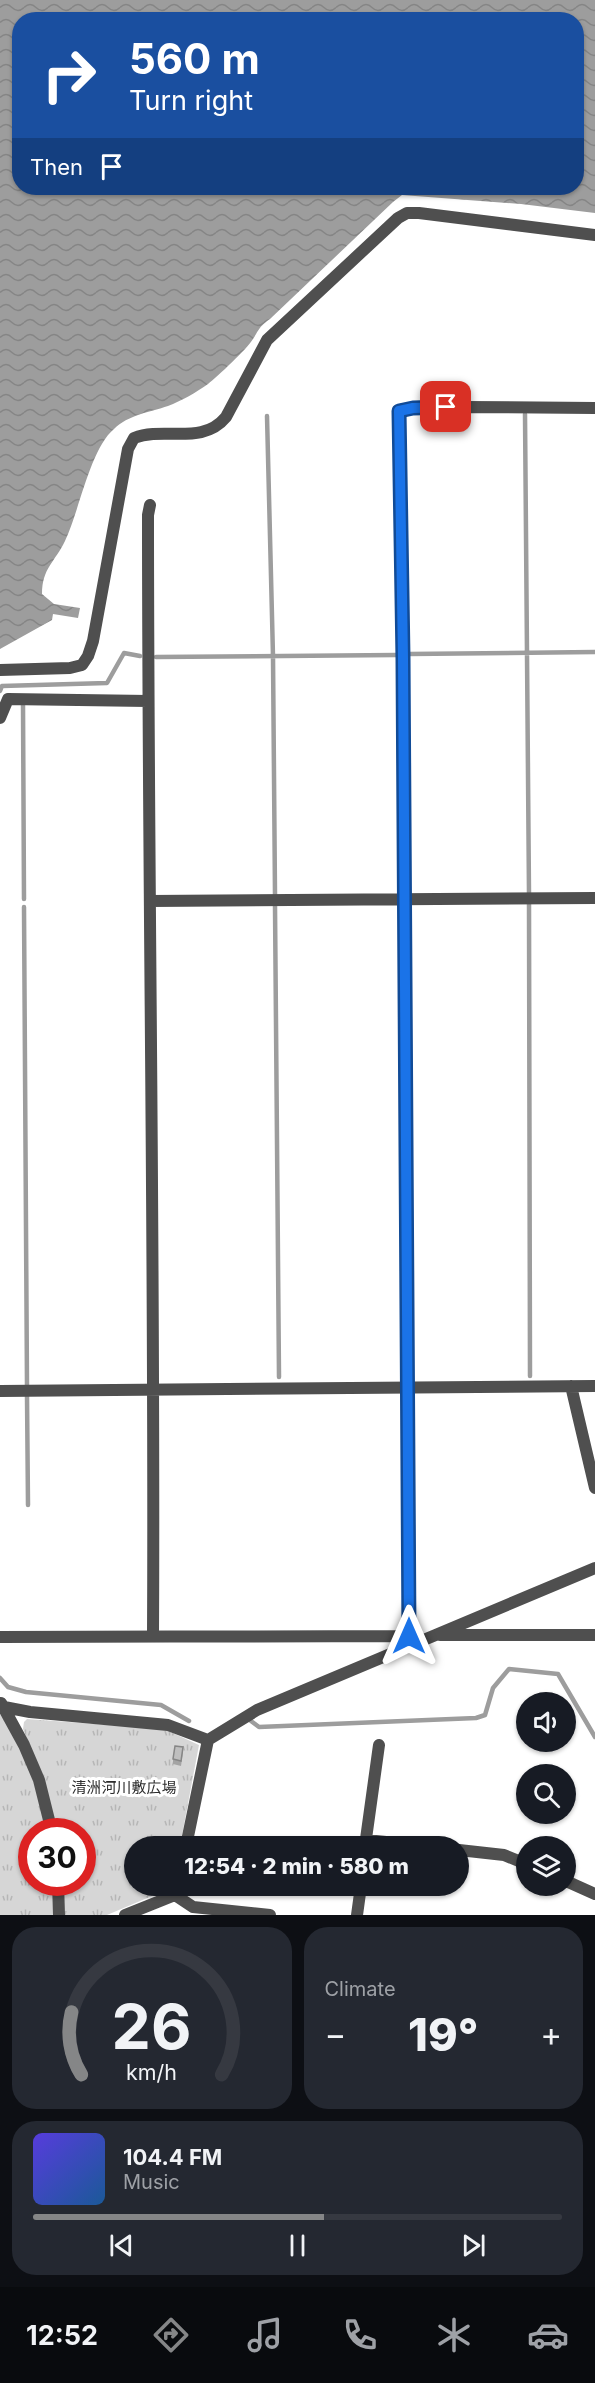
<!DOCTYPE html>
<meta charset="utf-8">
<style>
body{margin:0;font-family:Inter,"Noto Sans JP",sans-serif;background:#242831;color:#f1f3f6;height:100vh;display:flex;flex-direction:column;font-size:22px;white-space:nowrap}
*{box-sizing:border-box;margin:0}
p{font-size:20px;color:#9ea1a6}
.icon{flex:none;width:33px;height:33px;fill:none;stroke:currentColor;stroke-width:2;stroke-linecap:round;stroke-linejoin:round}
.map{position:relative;height:1915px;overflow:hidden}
.panel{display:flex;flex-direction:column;gap:12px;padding:12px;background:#0d0f14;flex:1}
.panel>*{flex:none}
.hud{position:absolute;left:12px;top:12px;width:572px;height:183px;border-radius:24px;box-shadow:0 2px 4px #0004;background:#1a4fa0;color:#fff;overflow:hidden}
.fabs{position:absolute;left:516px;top:1692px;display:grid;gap:12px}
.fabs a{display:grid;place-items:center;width:60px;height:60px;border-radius:50%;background:#171b24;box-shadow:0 2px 4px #0004;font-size:30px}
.speed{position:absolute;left:18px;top:1818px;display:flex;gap:12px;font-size:30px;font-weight:700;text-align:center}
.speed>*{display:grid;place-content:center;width:78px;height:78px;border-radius:50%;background:#171b24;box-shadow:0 2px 4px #0004;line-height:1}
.speed .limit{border:9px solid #d22;background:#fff;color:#111}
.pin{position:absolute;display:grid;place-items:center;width:51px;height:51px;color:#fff;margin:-26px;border-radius:12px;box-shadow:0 3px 9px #0006}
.me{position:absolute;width:66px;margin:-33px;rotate:0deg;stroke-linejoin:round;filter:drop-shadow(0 0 4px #0008)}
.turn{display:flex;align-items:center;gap:21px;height:126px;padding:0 18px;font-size:27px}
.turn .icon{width:78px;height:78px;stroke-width:2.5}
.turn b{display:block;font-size:42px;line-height:51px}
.then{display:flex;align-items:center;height:57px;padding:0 18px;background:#0003;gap:12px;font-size:22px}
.big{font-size:45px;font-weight:800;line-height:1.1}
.panel .card{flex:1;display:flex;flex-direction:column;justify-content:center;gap:9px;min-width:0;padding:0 21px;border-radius:24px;background:#242831}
.panel .dial{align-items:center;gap:0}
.dial svg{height:156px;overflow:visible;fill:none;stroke:#363941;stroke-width:7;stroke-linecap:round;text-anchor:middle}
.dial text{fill:#f1f3f6;stroke:none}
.song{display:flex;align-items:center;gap:18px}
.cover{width:72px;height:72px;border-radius:9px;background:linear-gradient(135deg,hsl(250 70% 55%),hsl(210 70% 35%))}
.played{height:6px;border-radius:3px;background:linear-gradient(90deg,#858687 55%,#363941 55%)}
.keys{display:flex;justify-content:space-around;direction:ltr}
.heat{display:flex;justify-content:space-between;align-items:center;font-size:33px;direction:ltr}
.panel .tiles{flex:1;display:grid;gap:12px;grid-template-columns:1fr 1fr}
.card:last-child{grid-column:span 2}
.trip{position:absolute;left:124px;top:1836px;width:345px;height:60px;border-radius:30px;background:#171b24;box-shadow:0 2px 4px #0004;font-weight:800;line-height:60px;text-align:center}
.tabs{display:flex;height:96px;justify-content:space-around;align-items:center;background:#090b0e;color:#9ea1a6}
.tabs .icon{width:42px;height:42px}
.tabs .on{color:#858687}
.tabs b{font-size:27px;color:#f1f3f6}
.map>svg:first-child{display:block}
</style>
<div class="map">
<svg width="595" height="1915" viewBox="0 0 595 1915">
<defs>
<pattern id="park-tufts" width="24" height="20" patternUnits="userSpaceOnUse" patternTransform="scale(1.5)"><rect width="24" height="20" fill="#d6d6d6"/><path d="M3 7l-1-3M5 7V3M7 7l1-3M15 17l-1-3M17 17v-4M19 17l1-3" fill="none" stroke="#b6b6b6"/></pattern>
<pattern id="water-waves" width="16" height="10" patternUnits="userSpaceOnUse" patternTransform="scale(1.5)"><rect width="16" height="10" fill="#9d9d9d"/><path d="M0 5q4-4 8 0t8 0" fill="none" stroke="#858585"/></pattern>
</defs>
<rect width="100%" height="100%" fill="#fff"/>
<!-- park -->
<path fill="url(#park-tufts)" d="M0,1714c25,35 38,75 48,117l-16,1v50l22,1 1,32h-55z
M27,1719l137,10 35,16 -19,101h-45v40h26l-9,10 -45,19h-44v-32l19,-1v-50l-26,-1 -23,-78 -10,-24 1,-7z"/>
<!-- water -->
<path fill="url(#water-waves)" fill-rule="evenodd" d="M0,0h595v213l-74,-9 -119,-9 -9,7 -123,117c-11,8 -10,9 -17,20 -6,10 -35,37 -45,45 -11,8 -27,17 -40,22 -18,6 -40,9 -54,23 -24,20 -35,83 -49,112 -10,21 -23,27 -23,53l12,10 26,4 -2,10 -25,-4 -1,6 -52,29zM20,20h556v168h-556z"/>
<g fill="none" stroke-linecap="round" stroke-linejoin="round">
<!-- stream -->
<path stroke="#9d9d9d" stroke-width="4.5" d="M525,414l4,480
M267,416l6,240 2,239
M409,654l186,-2
M156,657l240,-2
M0,691l2,-5 105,-3 17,-30 16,3
M23,703l1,196
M529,904l1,472
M275,906l4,471
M24,907l3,479
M27,1396l1,109
M0,1678l8,9 18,5 135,13 28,16
M251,1721l8,6 217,-9 9,-3 8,-27 16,-19 49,5 37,63"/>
<!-- street -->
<path stroke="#4f4f4f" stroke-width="12" d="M150,505l-2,10c0,374 7,747 5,1121
M0,670l70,-2 12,-3 6,-9 5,-15 35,-192 6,-11c31,-12 68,8 92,-21l41,-77 131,-122 9,-5h12l176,22
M0,718l8,-19 140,2
M150,901l445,-3
M571,1386l24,102
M0,1391l595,-5
M440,1635h155
M409,1636l-6,-978 -4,-247 14,-3 50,-1 132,1
M0,1637l409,-1v8
M1,1703l23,42 15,35 13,52
M4,1707l26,5 138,13 40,15
M366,1840l60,6
M186,1846l22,-106 49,-30 338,-142
M365,1846l14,-101
M459,1850l45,5 22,9
M566,1881l29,13
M58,1882l1,33
M125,1915l50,-20 18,12 77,8
M357,1915l4,-29"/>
</g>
<!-- wall -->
<path fill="#a4a4a4" d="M183,1752l-2,14 -8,-2v-5z"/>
<!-- building -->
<path fill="#bfbfbf" stroke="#868686" stroke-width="1.5" d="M175,1746l8,1 -2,14 -8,-2z"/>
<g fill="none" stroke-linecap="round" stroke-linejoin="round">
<!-- route casing -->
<g stroke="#114b97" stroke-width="15">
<path id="route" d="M409,1636l-6,-978 -4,-247 14,-3 33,-1"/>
</g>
<!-- route -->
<use href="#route" stroke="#1a73e8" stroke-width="10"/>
</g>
<g text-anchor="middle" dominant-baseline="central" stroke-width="6" stroke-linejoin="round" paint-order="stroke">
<!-- park labels -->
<g font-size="15" fill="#2d2d2d" stroke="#fff">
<text x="124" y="1787">清洲河川敷広場</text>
</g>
</g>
</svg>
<div class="fabs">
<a><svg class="icon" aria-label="sound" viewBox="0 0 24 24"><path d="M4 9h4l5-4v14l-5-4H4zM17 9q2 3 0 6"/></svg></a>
<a><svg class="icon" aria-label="search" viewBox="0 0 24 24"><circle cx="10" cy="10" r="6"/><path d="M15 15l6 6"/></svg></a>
<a><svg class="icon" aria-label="layers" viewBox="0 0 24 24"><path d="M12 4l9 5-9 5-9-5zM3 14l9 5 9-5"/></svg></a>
</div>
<div class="speed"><div class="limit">30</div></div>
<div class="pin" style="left:446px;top:407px;background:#d93025"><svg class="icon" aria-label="arrive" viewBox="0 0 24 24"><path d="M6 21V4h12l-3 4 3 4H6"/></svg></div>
<svg class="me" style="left:409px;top:1636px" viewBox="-20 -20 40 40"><path d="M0-17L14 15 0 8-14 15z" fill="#1a73e8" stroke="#fff" stroke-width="4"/></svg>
<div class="trip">12:54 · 2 min · 580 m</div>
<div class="hud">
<div class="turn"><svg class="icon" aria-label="right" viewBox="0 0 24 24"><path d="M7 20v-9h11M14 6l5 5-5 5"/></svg><div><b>560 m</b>Turn right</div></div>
<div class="then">Then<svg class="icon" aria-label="arrive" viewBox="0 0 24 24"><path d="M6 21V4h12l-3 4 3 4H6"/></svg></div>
</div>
</div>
<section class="panel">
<div class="tiles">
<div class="card dial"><svg viewBox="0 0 100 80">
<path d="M14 69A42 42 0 1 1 86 69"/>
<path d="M14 69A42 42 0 0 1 9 37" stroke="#858687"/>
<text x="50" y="56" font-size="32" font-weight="700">26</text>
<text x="50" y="72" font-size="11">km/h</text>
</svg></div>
<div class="card"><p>Climate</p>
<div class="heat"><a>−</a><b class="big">19°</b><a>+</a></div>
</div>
<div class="card">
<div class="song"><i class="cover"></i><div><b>104.4 FM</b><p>Music</p></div></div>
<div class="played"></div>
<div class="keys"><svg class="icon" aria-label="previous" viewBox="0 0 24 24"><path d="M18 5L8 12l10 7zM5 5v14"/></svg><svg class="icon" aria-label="pause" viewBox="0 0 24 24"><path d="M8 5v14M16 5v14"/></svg><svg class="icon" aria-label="next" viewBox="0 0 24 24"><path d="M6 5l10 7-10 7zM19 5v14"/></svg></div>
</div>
</div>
</section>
<nav class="tabs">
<b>12:52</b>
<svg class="icon on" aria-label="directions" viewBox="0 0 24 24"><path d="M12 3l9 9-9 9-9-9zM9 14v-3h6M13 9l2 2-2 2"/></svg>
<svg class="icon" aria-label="music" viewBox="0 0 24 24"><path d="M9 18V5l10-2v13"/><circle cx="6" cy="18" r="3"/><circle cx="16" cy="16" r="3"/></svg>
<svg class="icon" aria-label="phone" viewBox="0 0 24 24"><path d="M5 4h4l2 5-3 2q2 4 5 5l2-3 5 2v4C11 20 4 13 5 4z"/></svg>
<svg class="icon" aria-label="climate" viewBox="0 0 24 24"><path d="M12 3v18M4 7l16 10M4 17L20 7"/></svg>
<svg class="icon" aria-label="car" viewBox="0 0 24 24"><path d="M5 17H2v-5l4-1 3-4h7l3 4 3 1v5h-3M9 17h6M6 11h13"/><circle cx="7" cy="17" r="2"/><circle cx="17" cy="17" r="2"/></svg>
</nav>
